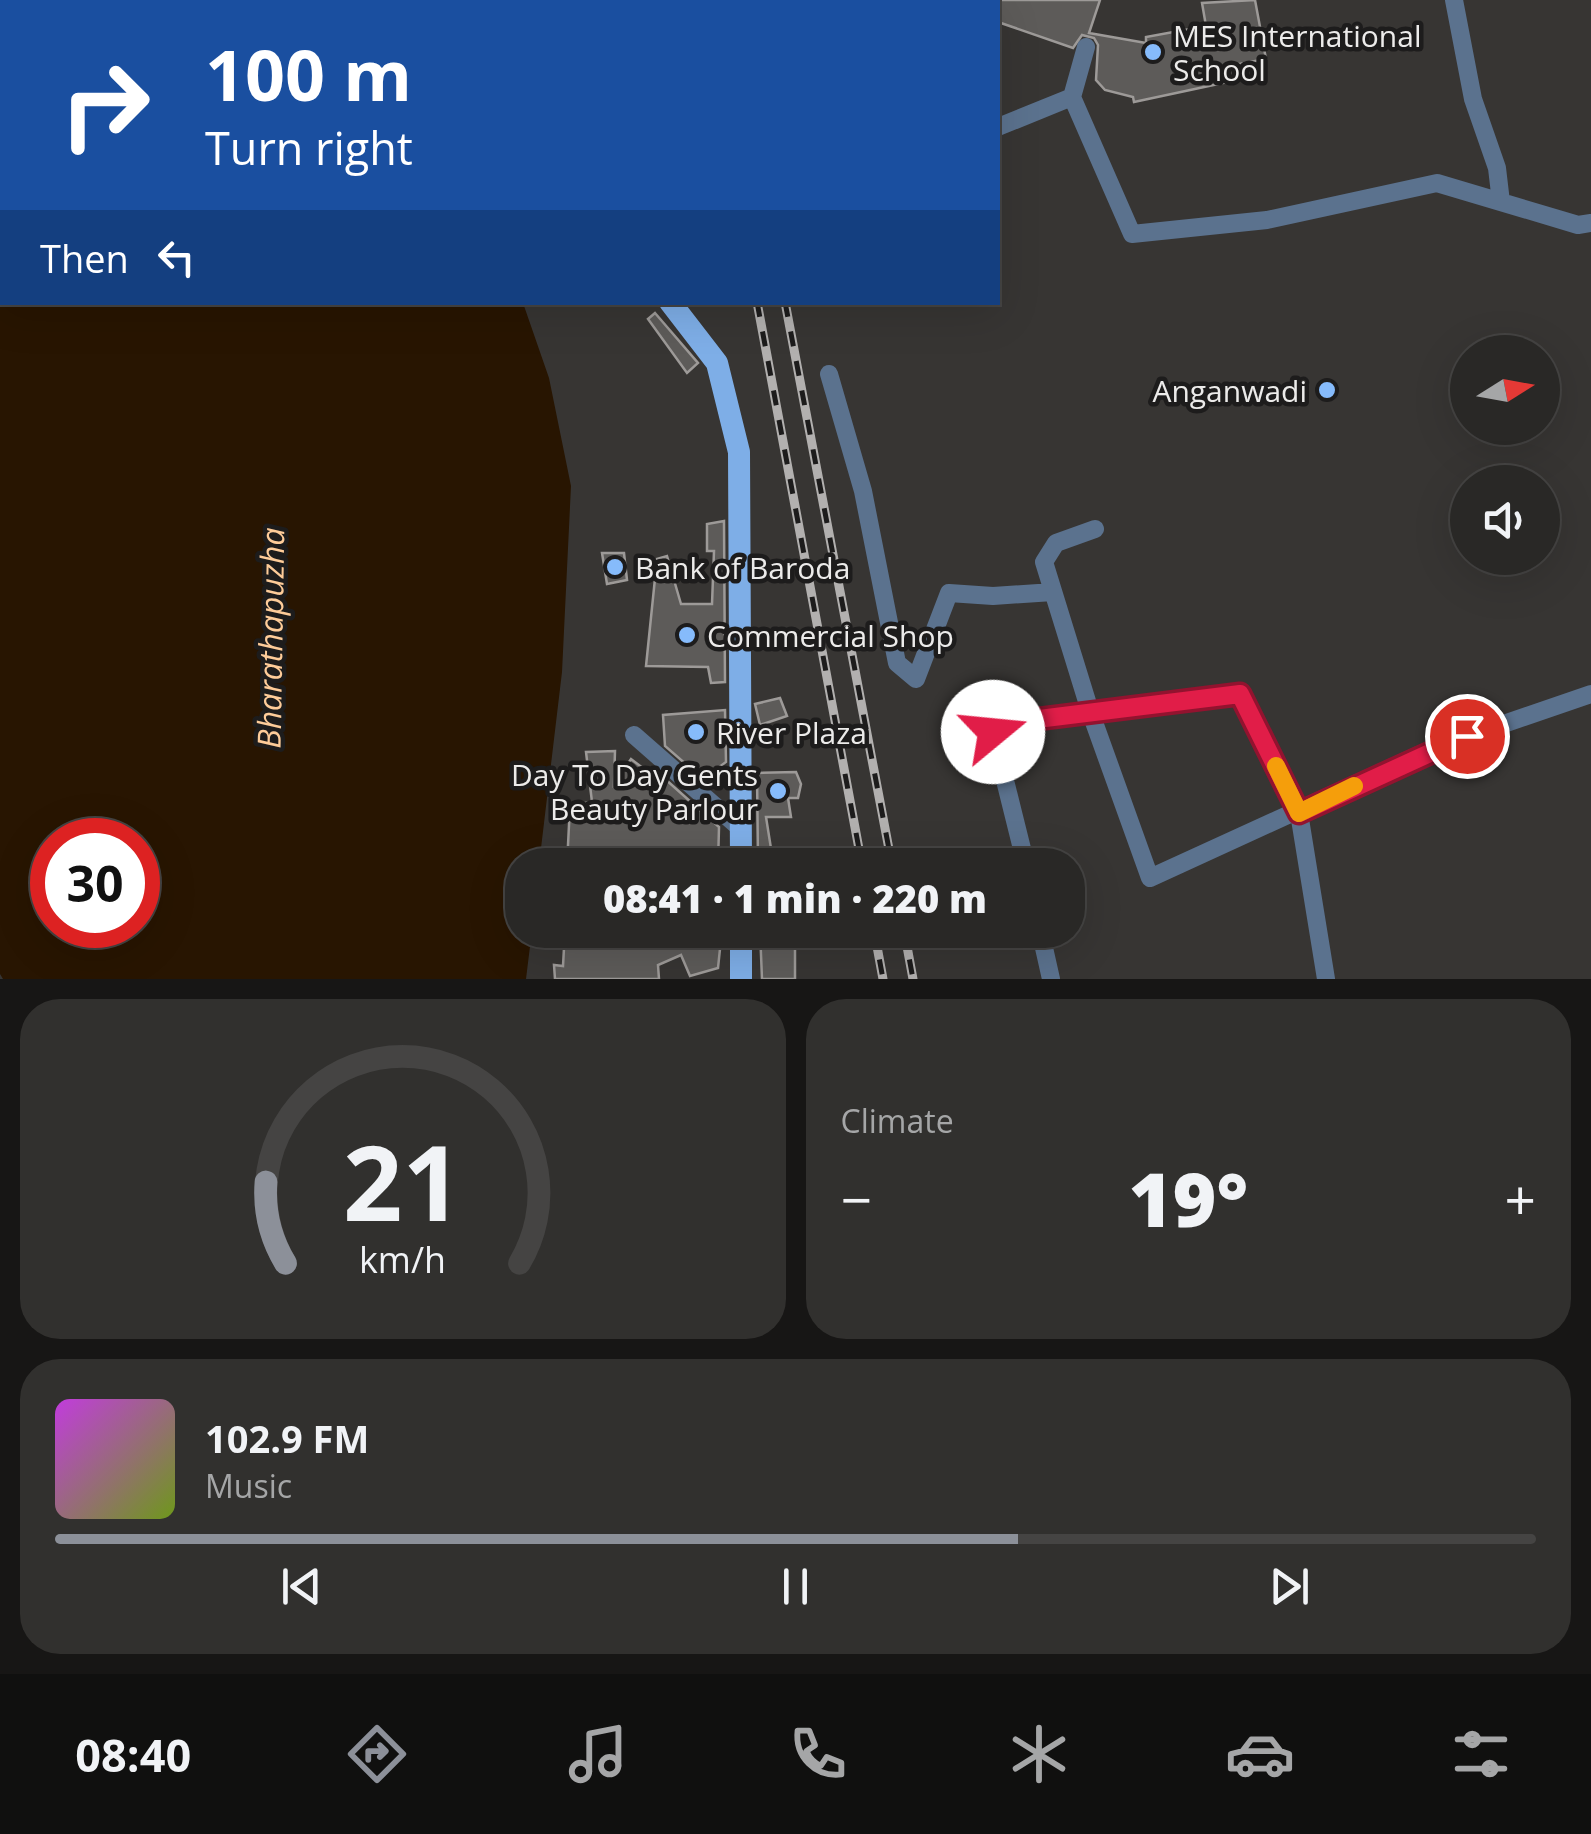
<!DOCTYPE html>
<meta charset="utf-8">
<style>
body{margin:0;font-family:"Open Sans",sans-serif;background:#31302e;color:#f1f3f6;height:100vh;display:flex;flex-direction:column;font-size:38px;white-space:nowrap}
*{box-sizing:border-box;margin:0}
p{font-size:32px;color:#a5a6a7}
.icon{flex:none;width:55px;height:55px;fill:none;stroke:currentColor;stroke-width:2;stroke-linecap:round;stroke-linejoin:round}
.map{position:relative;height:979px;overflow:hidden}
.panel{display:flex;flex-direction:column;gap:20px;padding:20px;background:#171615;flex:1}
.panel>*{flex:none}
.banner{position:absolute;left:0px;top:0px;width:1000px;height:305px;box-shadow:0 10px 40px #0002,0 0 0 2px #454443;background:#1a4fa0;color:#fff;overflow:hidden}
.needle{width:65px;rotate:79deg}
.fabs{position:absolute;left:1450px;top:335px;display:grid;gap:20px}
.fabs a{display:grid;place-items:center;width:110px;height:110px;border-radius:50%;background:#292826;box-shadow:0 10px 40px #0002,0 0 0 2px #454443;font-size:50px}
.speed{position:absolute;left:30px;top:818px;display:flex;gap:20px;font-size:50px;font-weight:700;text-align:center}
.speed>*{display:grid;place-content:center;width:130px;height:130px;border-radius:50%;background:#292826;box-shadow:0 10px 40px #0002,0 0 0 2px #454443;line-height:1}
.speed .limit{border:15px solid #d22;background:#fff;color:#111}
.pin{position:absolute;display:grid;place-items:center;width:85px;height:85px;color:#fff;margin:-42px;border:5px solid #fff;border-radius:50%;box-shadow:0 2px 10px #0007}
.me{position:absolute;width:110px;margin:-55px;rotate:73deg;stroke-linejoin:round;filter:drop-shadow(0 0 8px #0008)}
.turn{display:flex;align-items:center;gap:35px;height:210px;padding:0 40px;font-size:45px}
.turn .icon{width:130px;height:130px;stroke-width:2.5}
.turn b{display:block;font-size:70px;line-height:85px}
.then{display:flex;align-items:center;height:95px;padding:0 40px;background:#0003;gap:20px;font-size:38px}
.big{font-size:75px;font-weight:800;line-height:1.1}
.panel .tile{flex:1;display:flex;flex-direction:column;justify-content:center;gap:15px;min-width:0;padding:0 35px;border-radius:40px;background:#31302e}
.panel .dial{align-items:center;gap:0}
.dial svg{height:260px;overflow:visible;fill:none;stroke:#454443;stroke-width:7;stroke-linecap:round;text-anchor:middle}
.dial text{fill:#f1f3f6;stroke:none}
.song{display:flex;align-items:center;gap:30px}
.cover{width:120px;height:120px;border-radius:15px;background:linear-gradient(135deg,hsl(290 70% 55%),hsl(80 70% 35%))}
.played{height:10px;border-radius:5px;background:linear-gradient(90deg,#8c9099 65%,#454443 65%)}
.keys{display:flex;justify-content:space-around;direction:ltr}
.heat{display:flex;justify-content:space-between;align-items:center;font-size:55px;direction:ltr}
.panel .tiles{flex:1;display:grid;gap:20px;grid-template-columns:1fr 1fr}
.tile:last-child{grid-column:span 2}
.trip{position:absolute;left:505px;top:848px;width:580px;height:100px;border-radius:40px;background:#292826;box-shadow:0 10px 40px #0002,0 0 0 2px #454443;font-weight:800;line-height:100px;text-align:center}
.dock{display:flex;height:160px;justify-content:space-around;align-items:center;background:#10100f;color:#a5a6a7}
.dock .icon{width:70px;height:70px}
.dock .on{color:#8c9099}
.dock b{font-size:45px;color:#f1f3f6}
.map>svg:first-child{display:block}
</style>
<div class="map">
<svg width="1591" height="979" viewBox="0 0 1591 979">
<rect width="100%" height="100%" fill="#373533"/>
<!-- water -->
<path fill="#281501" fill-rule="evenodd" d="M0,0h403l-401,2v300l521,1 26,75 22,108 -9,186 -23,193h-17v65h10l-6,49h-523l-3,-5zM52,840h86v85h-86z"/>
<!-- building -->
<path fill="#5d5b59" stroke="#9d9a98" stroke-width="2.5" d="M998,0h102l-11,33 57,10v-6l60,-11 -4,-23 53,-3 11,59 -32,6 3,15 -103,22 -1,-5 -28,-7 -9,-10 2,-35 -4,-7 -12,-3 -9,13 -75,-26z
M655,313l43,50 -11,10 -39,-54z
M724,521l1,161 -14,1 -3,-16 -62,-1 11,-107 10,-3 14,48h31l2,-53h-7v-27z
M602,553h22l3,27 -20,4z
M780,698l7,18 -27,9 -5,-21z
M725,710l1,52 -23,17 -38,-33 -2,-31z
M615,751l-1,33 17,-25 17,13 7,-2 64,57 -1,38h-151l3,-60 22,-3 -6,-50z
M796,772l5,12 -3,14h-10l3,19h-25l7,44 -15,1 -1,-89z
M565,930h157l-4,38 -28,8 -9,-21 -23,10 1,14h-104l-1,-14 9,1z
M760,930h31l4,5v44h-33z"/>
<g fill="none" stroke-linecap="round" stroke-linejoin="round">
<!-- minor -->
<path stroke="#5b728e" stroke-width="18" d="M1454,0l19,99 24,69 4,34
M1086,47l-14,50 60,137 135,-14 170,-37 141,42 13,-2
M998,127l74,-30
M829,374l34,117 34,172 19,16 33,-86 44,3 60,-4
M634,735l106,93
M1026,865l-33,-133 13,-9 84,-12 -46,-149 12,-19 39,-14
M1040,930l11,49
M1326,979l-27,-166 -59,-119 -150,17 60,167 284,-130 157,-54"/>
<!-- major -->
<path stroke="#7eaee7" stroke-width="22" d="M576,2v-2
M670,302l47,61 22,89 2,413
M741,930v49"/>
<!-- rail casing -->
<g stroke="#b2b0af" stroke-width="9">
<path id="rail" d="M701,0v2
M727,0v2
M757,302l105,563
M785,302l107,563
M874,930l9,49
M904,930l9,49"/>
</g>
<!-- rail -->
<use href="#rail" stroke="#1d1c1c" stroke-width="5" stroke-dasharray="15" stroke-linecap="butt"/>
</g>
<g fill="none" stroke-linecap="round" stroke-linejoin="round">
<!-- route casing -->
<g stroke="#92132f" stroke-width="25">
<path id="route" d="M993,732l13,-9 234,-29 59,119 168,-77"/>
</g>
<!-- route -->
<use href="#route" stroke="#e11d48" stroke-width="18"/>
<!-- slow -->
<path stroke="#f59e0b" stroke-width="18" d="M1276,766l23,47 55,-27"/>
</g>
<!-- markers -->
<g fill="#86bbfb" stroke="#1d1c1c" stroke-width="4">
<circle cx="1153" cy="52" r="10"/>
<circle cx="1327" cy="390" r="10"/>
<circle cx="615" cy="567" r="10"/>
<circle cx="687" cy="635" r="10"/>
<circle cx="696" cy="732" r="10"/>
<circle cx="778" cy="791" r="10"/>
</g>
<g text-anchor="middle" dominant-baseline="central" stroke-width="9" stroke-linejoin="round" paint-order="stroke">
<!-- poi labels -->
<g font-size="30" fill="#ecebea" stroke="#1d1c1c" text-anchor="start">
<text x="1173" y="35">MES International<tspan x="1173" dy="34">School</tspan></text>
<text x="1307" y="390" text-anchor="end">Anganwadi</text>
<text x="635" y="567">Bank of Baroda</text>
<text x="707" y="635">Commercial Shop</text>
<text x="716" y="732">River Plaza</text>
<text x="758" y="774" text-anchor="end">Day To Day Gents<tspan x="758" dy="34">Beauty Parlour</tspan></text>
</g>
<!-- water labels -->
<g font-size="32" font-style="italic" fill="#fecc99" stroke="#1d1c1c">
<text transform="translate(270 638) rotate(-89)">Bharathapuzha</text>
</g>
</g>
</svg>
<div class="fabs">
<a><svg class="needle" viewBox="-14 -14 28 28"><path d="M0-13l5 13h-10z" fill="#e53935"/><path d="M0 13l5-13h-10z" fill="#a5a6a7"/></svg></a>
<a><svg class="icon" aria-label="sound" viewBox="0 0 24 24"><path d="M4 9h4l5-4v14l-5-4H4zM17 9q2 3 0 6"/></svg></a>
</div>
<div class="speed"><div class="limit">30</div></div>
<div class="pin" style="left:1467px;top:736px;background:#d93025"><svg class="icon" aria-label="arrive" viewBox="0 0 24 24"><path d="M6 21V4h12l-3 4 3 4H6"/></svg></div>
<svg class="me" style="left:993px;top:732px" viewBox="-20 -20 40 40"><circle r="19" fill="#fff"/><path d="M0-13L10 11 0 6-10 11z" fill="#e11d48"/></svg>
<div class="trip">08:41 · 1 min · 220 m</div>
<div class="banner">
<div class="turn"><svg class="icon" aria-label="right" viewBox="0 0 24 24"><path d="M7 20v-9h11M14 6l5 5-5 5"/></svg><div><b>100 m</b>Turn right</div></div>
<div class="then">Then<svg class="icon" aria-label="left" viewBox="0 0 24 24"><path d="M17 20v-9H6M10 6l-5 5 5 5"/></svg></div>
</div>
</div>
<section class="panel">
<div class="tiles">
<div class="tile dial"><svg viewBox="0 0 100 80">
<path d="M14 69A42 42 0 1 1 86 69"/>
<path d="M14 69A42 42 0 0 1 8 44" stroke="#8c9099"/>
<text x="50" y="56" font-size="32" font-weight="700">21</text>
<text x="50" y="72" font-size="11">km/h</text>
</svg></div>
<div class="tile"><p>Climate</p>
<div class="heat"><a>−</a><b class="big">19°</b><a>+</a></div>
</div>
<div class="tile">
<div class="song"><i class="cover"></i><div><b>102.9 FM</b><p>Music</p></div></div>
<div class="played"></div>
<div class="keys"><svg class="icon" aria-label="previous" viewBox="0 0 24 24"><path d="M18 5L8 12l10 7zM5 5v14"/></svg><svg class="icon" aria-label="pause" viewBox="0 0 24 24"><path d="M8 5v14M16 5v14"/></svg><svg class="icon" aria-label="next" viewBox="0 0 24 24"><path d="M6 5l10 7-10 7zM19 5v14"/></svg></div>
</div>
</div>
</section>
<nav class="dock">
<b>08:40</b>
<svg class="icon on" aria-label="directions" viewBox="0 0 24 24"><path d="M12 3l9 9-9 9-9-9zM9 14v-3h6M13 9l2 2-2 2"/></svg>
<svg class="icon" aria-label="music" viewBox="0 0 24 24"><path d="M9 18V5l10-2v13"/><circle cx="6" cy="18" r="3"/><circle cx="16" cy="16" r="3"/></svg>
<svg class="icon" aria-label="phone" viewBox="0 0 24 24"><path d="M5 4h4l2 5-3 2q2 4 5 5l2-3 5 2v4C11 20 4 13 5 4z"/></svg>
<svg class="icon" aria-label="climate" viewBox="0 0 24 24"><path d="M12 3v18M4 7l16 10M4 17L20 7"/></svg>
<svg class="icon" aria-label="car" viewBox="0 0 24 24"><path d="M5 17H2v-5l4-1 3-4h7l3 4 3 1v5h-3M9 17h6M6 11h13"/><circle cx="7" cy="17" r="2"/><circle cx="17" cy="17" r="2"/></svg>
<svg class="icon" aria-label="filters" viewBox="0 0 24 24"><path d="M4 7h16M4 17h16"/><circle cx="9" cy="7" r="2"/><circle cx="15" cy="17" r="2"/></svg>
</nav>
